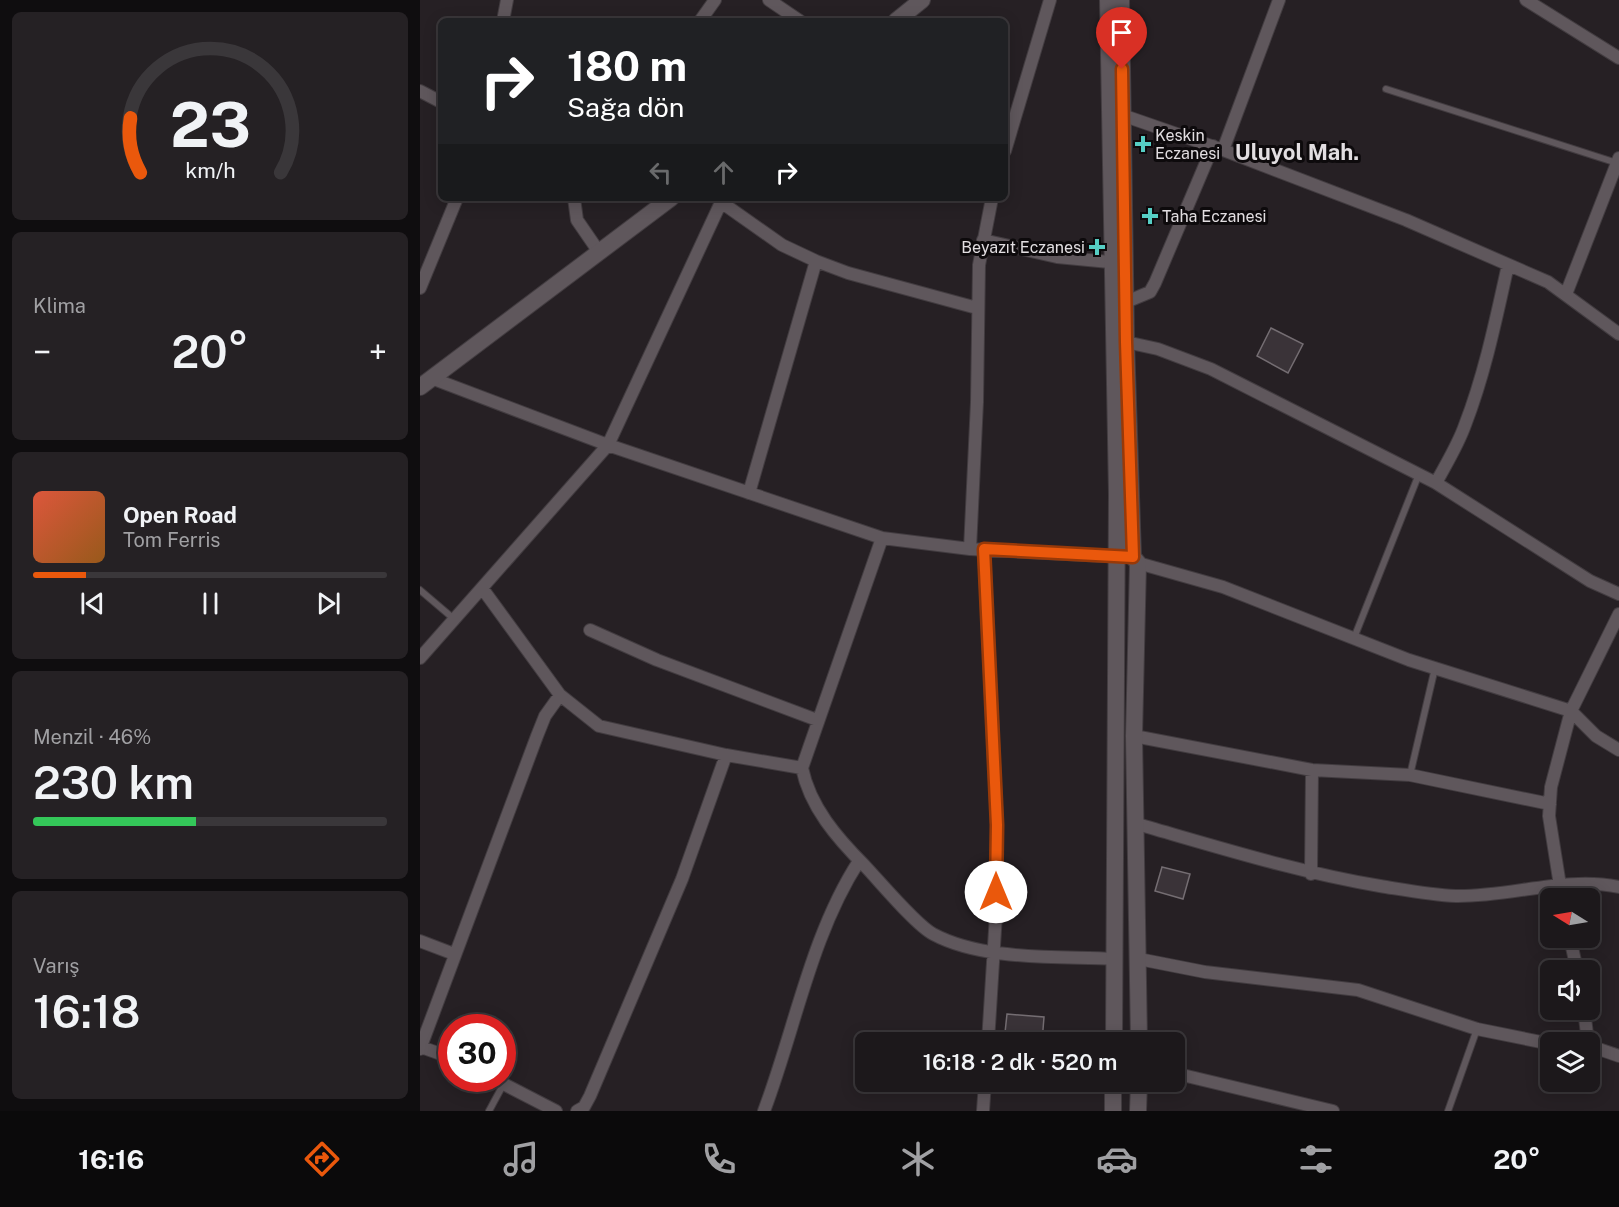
<!DOCTYPE html>
<html lang="tr">
<meta charset="utf-8">
<style>
body{margin:0;font-family:"Public Sans",sans-serif;background:#252124;color:#f1f3f6;height:100vh;display:flex;flex-direction:column;font-size:22px;white-space:nowrap}
*{box-sizing:border-box;margin:0}
p{font-size:20px;color:#a0a0a3}
.icon{flex:none;width:33px;height:33px;fill:none;stroke:currentColor;stroke-width:2;stroke-linecap:round;stroke-linejoin:round}
.map{position:relative;flex:1;overflow:hidden}
.sheet{display:flex;flex-direction:column;gap:12px;padding:12px;background:#0f0d0f;width:420px}
.sheet>*{flex:none}
.hud{position:absolute;left:18px;top:18px;width:570px;height:183px;border-radius:9px;box-shadow:0 3px 15px #0003,0 0 0 2px #3a373a;background:#202124;color:#fff;overflow:hidden}
.needle{width:39px;rotate:281deg}
.buttons{position:absolute;left:1120px;top:888px;display:grid;gap:12px}
.buttons a{display:grid;place-items:center;width:60px;height:60px;border-radius:9px;background:#1c181b;box-shadow:0 3px 15px #0003,0 0 0 2px #3a373a;font-size:30px}
.speed{position:absolute;left:18px;top:1014px;display:flex;gap:12px;font-size:30px;font-weight:700;text-align:center}
.speed>*{display:grid;place-content:center;width:78px;height:78px;border-radius:50%;background:#1c181b;box-shadow:0 3px 15px #0003,0 0 0 2px #3a373a;line-height:1}
.speed .limit{border:9px solid #d22;background:#fff;color:#111}
.pin{position:absolute;display:grid;place-items:center;width:51px;height:51px;color:#fff;margin:-62px -26px;border-radius:50% 50% 50% 0;rotate:-45deg;box-shadow:0 0 6px #0007}
.pin .icon{rotate:45deg}
.me{position:absolute;width:66px;margin:-33px;rotate:0deg;stroke-linejoin:round;filter:drop-shadow(0 0 4px #0008)}
.turn{display:flex;align-items:center;gap:21px;height:126px;padding:0 30px;font-size:27px}
.turn .icon{width:78px;height:78px;stroke-width:2.5}
.turn b{display:block;font-size:42px;line-height:51px}
.lanes{display:flex;align-items:center;height:57px;padding:0 30px;background:#0003;justify-content:center;gap:30px;direction:ltr}
.lanes .off{opacity:.35}
.big{font-size:45px;font-weight:600;line-height:1.1}
.sheet .widget{flex:1;display:flex;flex-direction:column;justify-content:center;gap:9px;min-width:0;padding:0 21px;border-radius:9px;background:#252124}
.sheet .dial{align-items:center;gap:0}
.dial svg{height:156px;overflow:visible;fill:none;stroke:#3a373a;stroke-width:7;stroke-linecap:round;text-anchor:middle}
.dial text{fill:#f1f3f6;stroke:none}
.song{display:flex;align-items:center;gap:18px}
.cover{width:72px;height:72px;border-radius:9px;background:linear-gradient(135deg,hsl(10 70% 55%),hsl(30 70% 35%))}
.played{height:6px;border-radius:3px;background:linear-gradient(90deg,#ea580c 15%,#3a373a 15%)}
.keys{display:flex;justify-content:space-around;direction:ltr}
.heat{display:flex;justify-content:space-between;align-items:center;font-size:33px;direction:ltr}
.charge{height:9px;border-radius:4px;background:linear-gradient(90deg,#34c759 46%,#3a373a 0)}
.trip{position:absolute;left:435px;top:1032px;width:330px;height:60px;border-radius:9px;background:#1c181b;box-shadow:0 3px 15px #0003,0 0 0 2px #3a373a;font-weight:600;line-height:60px;text-align:center}
.menu{display:flex;height:96px;justify-content:space-around;align-items:center;background:#0b0a0b;color:#a0a0a3}
.menu .icon{width:42px;height:42px}
.menu .on{color:#ea580c}
.menu b{font-size:27px;color:#f1f3f6}
main{display:flex;flex:1;min-height:0}
.map>svg:first-child{display:block}
</style>
<main>
<section class="sheet">
<div class="widget dial"><svg viewBox="0 0 100 80">
<path d="M14 69A42 42 0 1 1 86 69"/>
<path d="M14 69A42 42 0 0 1 9 41" stroke="#ea580c"/>
<text x="50" y="56" font-size="32" font-weight="700">23</text>
<text x="50" y="72" font-size="11">km/h</text>
</svg></div>
<div class="widget"><p>Klima</p>
<div class="heat"><a>−</a><b class="big">20°</b><a>+</a></div>
</div>
<div class="widget">
<div class="song"><i class="cover"></i><div><b>Open Road</b><p>Tom Ferris</p></div></div>
<div class="played"></div>
<div class="keys"><svg class="icon" aria-label="previous" viewBox="0 0 24 24"><path d="M18 5L8 12l10 7zM5 5v14"/></svg><svg class="icon" aria-label="pause" viewBox="0 0 24 24"><path d="M8 5v14M16 5v14"/></svg><svg class="icon" aria-label="next" viewBox="0 0 24 24"><path d="M6 5l10 7-10 7zM19 5v14"/></svg></div>
</div>
<div class="widget"><p>Menzil · 46%</p><b class="big">230 km</b><div class="charge"></div></div>
<div class="widget"><p>Varış</p><b class="big">16:18</b></div>
</section>
<div class="map">
<svg width="1199" height="1111" viewBox="0 0 1199 1111">
<rect width="100%" height="100%" fill="#262024"/>
<!-- building -->
<path fill="#3a3338" stroke="#746d72" stroke-width="1.5" d="M851,328l32,16 -15,29 -31,-17z
M742,867l28,7 -7,25 -28,-8z
M587,1014l37,3 -2,25h-38z"/>
<g fill="none" stroke-linecap="round" stroke-linejoin="round">
<!-- service casing -->
<g stroke="#423c40" stroke-width="8">
<path id="service" d="M966,89l231,74
M0,590l34,29
M934,638l65,-164
M990,775l25,-107
M69,1111l14,-26
M1028,1111l29,-82"/>
</g>
<!-- minor casing -->
<g stroke="#423c40" stroke-width="14">
<path id="minor" d="M349,0l31,21
M1106,0l93,58
M83,21l4,-21
M280,21l15,-21
M0,91l21,11
M702,115l101,35 183,70 142,62 71,52
M803,150l56,-150
M585,151l45,-151
M154,198l3,22 22,32
M301,202l61,43 34,16 32,12 129,35
M563,240l74,17 63,6
M0,288l37,-90
M1146,294l53,-136
M706,302l24,-10 5,-9 58,-137
M706,342l32,7 53,20 225,114 154,98 29,13
M11,378l177,67 274,93 88,11 155,8
M1016,483c10,-19 22,-38 29,-58 20,-52 31,-106 43,-160
M329,493l67,-232
M462,538l-80,230c8,39 35,70 63,98 16,17 51,59 68,68 50,27 125,22 181,25
M550,549l7,-147 2,-137 13,-67
M564,549l13,276 -1,89 -8,128
M718,563l85,24 186,73 162,51 25,25 23,14
M62,588l78,107 39,31 127,29 76,13
M170,630l67,30 160,60
M0,658l188,-213 115,-247
M714,736l178,34 98,5 140,29
M717,824c81,23 160,48 243,62 25,4 50,9 76,10 54,1 110,-20 163,-9
M891,874l1,-104
M1142,898l-13,-82 2,-29 20,-76 48,-97
M1150,938l7,32
M0,941l34,13
M719,959l66,13 153,18 119,39 74,15
M1164,1010l4,32
M1170,1046l29,10
M1,1047l31,11
M0,1049l117,-313 8,-20 15,-21
M754,1073l159,38
M72,1078l64,33
M157,1111l7,-4 6,-11 92,-217 44,-124
M344,1111c31,-82 47,-176 95,-250
M563,1111l2,-29"/>
</g>
<!-- tertiary casing -->
<g stroke="#423c40" stroke-width="18">
<path id="tertiary" d="M476,21l26,-21
M0,387l251,-189"/>
</g>
<!-- secondary casing -->
<g stroke="#423c40" stroke-width="18">
<path id="secondary" d="M688,0l9,494 -3,548
M701,0l5,342 7,215 5,6 -4,173 5,306
M693,1111v-29
M718,1111l1,-29"/>
</g>
<!-- service -->
<use href="#service" stroke="#5f575c" stroke-width="6"/>
<!-- minor -->
<use href="#minor" stroke="#5f575c" stroke-width="12"/>
<!-- tertiary -->
<use href="#tertiary" stroke="#5f575c" stroke-width="16"/>
<!-- secondary -->
<use href="#secondary" stroke="#5f575c" stroke-width="16"/>
</g>
<g fill="none" stroke-linecap="round" stroke-linejoin="round">
<!-- route casing -->
<g stroke="#983908" stroke-width="15">
<path id="route" d="M576,892l1,-67 -13,-276 149,8 -7,-215 -4,-273"/>
</g>
<!-- route -->
<use href="#route" stroke="#ea580c" stroke-width="10"/>
</g>
<!-- markers -->
<g fill="#56cec4" stroke="#0d0a0c" stroke-width="2">
<path d="M720 135h6v6h6v6h-6v6h-6v-6h-6v-6h6z"/>
<path d="M727 207h6v6h6v6h-6v6h-6v-6h-6v-6h6z"/>
<path d="M674 238h6v6h6v6h-6v6h-6v-6h-6v-6h6z"/>
</g>
<g text-anchor="middle" dominant-baseline="central" stroke-width="6" stroke-linejoin="round" paint-order="stroke">
<!-- poi labels -->
<g font-size="16" fill="#e2dee1" stroke="#0d0a0c" text-anchor="start">
<text x="735" y="135">Keskin<tspan x="735" dy="18">Eczanesi</tspan></text>
<text x="742" y="216">Taha Eczanesi</text>
<text x="665" y="247" text-anchor="end">Beyazıt Eczanesi</text>
</g>
<!-- district labels -->
<g font-size="22" font-weight="bold" fill="#e2dee1" stroke="#0d0a0c">
<text x="877" y="152">Uluyol Mah.</text>
</g>
</g>
</svg>
<div class="buttons">
<a><svg class="needle" viewBox="-14 -14 28 28"><path d="M0-13l5 13h-10z" fill="#e53935"/><path d="M0 13l5-13h-10z" fill="#a0a0a3"/></svg></a>
<a><svg class="icon" aria-label="sound" viewBox="0 0 24 24"><path d="M4 9h4l5-4v14l-5-4H4zM17 9q2 3 0 6"/></svg></a>
<a><svg class="icon" aria-label="layers" viewBox="0 0 24 24"><path d="M12 4l9 5-9 5-9-5zM3 14l9 5 9-5"/></svg></a>
</div>
<div class="speed"><div class="limit">30</div></div>
<div class="pin" style="left:702px;top:69px;background:#d93025"><svg class="icon" aria-label="arrive" viewBox="0 0 24 24"><path d="M6 21V4h12l-3 4 3 4H6"/></svg></div>
<svg class="me" style="left:576px;top:892px" viewBox="-20 -20 40 40"><circle r="19" fill="#fff"/><path d="M0-13L10 11 0 6-10 11z" fill="#ea580c"/></svg>
<div class="trip">16:18 · 2 dk · 520 m</div>
<div class="hud">
<div class="turn"><svg class="icon" aria-label="right" viewBox="0 0 24 24"><path d="M7 20v-9h11M14 6l5 5-5 5"/></svg><div><b>180 m</b>Sağa dön</div></div>
<div class="lanes"><svg class="icon off" aria-label="left" viewBox="0 0 24 24"><path d="M17 20v-9H6M10 6l-5 5 5 5"/></svg><svg class="icon off" aria-label="ahead" viewBox="0 0 24 24"><path d="M12 20V5M6 11l6-6 6 6"/></svg><svg class="icon" aria-label="right" viewBox="0 0 24 24"><path d="M7 20v-9h11M14 6l5 5-5 5"/></svg></div>
</div>
</div>
</main>
<nav class="menu">
<b>16:16</b>
<svg class="icon on" aria-label="directions" viewBox="0 0 24 24"><path d="M12 3l9 9-9 9-9-9zM9 14v-3h6M13 9l2 2-2 2"/></svg>
<svg class="icon" aria-label="music" viewBox="0 0 24 24"><path d="M9 18V5l10-2v13"/><circle cx="6" cy="18" r="3"/><circle cx="16" cy="16" r="3"/></svg>
<svg class="icon" aria-label="phone" viewBox="0 0 24 24"><path d="M5 4h4l2 5-3 2q2 4 5 5l2-3 5 2v4C11 20 4 13 5 4z"/></svg>
<svg class="icon" aria-label="climate" viewBox="0 0 24 24"><path d="M12 3v18M4 7l16 10M4 17L20 7"/></svg>
<svg class="icon" aria-label="car" viewBox="0 0 24 24"><path d="M5 17H2v-5l4-1 3-4h7l3 4 3 1v5h-3M9 17h6M6 11h13"/><circle cx="7" cy="17" r="2"/><circle cx="17" cy="17" r="2"/></svg>
<svg class="icon" aria-label="filters" viewBox="0 0 24 24"><path d="M4 7h16M4 17h16"/><circle cx="9" cy="7" r="2"/><circle cx="15" cy="17" r="2"/></svg>
<b>20°</b>
</nav>
